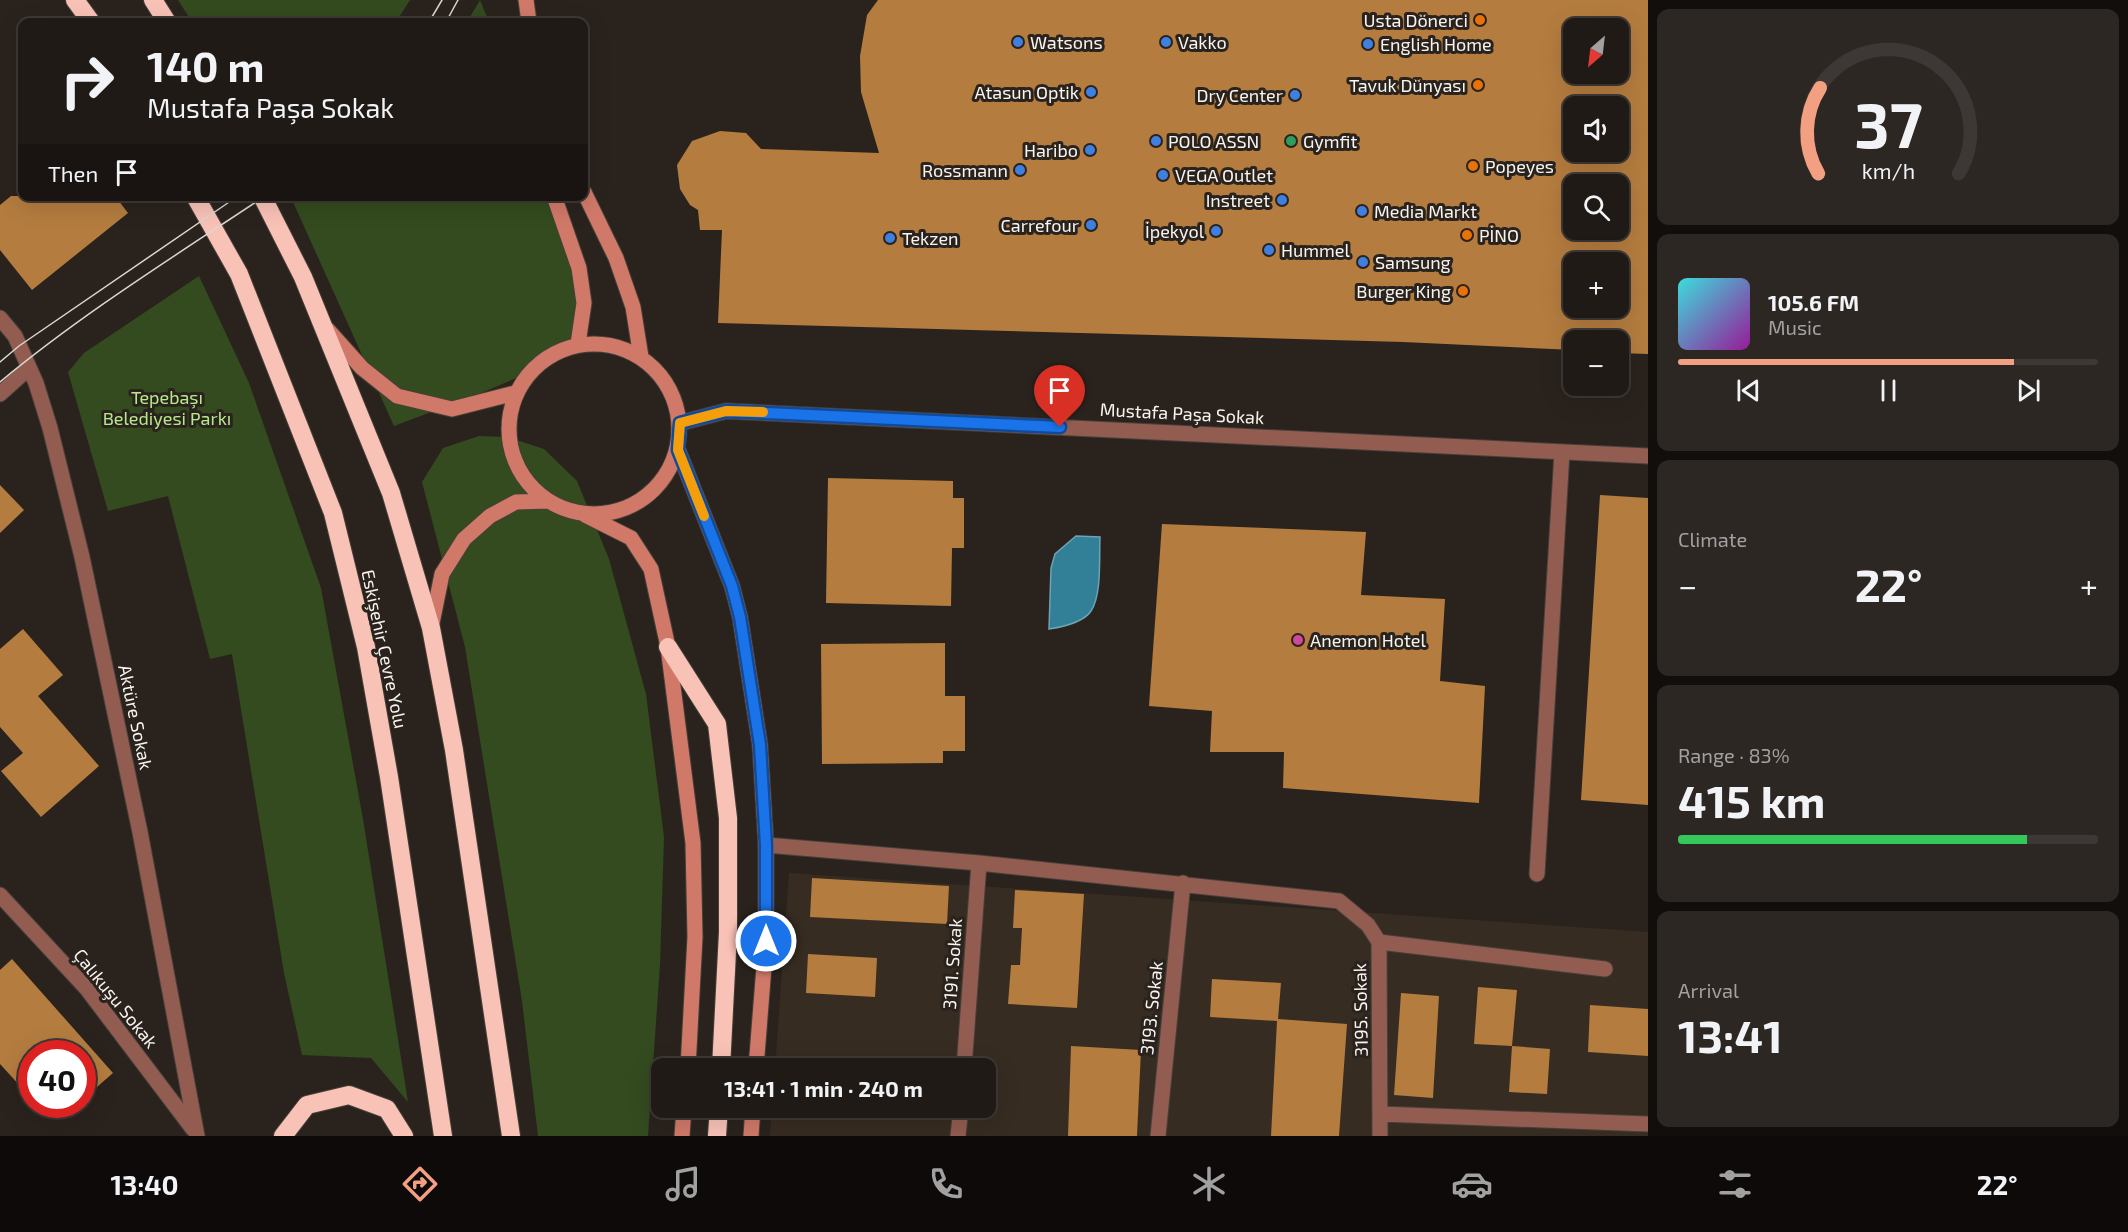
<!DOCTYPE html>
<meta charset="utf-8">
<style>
body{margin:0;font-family:"Exo 2",sans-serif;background:#2d2723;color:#f1f3f6;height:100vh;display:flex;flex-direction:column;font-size:22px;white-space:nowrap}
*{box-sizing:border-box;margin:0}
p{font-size:20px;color:#a2a1a1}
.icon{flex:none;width:33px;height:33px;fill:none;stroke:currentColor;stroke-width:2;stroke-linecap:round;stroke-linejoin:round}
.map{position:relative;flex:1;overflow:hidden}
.drawer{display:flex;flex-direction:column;gap:9px;padding:9px;background:#120e0c;width:480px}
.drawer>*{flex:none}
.guide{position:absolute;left:18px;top:18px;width:570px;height:183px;border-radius:12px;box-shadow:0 6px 24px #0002,0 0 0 2px #3d3835;background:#201a16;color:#f1f3f6;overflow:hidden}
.needle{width:39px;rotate:208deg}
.buttons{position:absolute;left:1563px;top:18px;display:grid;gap:12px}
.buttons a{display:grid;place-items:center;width:66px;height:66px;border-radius:12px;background:#201a16;box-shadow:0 6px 24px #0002,0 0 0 2px #3d3835;font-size:30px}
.speed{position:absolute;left:18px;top:1040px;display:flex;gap:12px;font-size:30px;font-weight:700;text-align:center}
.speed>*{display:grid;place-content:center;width:78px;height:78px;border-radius:50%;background:#201a16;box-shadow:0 6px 24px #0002,0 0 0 2px #3d3835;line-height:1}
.speed .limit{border:9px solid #d22;background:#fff;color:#111}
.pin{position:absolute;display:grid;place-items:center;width:51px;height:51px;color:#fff;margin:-62px -26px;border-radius:50% 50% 50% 0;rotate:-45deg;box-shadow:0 0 6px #0007}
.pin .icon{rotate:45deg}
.me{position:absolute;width:66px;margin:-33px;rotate:0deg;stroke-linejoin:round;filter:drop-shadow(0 0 4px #0008)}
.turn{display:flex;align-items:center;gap:21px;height:126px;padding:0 30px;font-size:27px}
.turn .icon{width:78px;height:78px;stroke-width:2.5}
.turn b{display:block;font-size:42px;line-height:51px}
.then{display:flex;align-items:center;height:57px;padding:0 30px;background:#0003;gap:12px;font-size:22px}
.big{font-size:45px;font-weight:700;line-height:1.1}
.drawer .widget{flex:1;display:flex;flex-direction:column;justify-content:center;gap:9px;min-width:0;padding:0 21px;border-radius:12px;background:#2d2723}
.drawer .dial{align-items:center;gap:0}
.dial svg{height:156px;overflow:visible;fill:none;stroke:#3d3835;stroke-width:7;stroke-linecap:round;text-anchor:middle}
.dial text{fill:#f1f3f6;stroke:none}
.song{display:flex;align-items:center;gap:18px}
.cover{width:72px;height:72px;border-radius:9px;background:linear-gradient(135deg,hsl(180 70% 55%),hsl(300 70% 35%))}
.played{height:6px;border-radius:3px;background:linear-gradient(90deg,#f39f82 80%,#3d3835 80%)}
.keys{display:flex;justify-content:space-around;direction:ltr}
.heat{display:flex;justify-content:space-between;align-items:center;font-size:33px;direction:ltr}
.charge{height:9px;border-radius:4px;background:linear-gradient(90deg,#34c759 83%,#3d3835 0)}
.trip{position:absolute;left:651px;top:1058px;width:345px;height:60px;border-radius:12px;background:#201a16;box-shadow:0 6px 24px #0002,0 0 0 2px #3d3835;font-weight:700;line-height:60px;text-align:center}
.tabs{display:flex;height:96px;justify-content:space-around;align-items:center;background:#0d0a09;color:#a2a1a1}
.tabs .icon{width:42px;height:42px}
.tabs .active{color:#f39f82}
.tabs b{font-size:27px;color:#f1f3f6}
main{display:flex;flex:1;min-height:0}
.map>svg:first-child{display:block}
</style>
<main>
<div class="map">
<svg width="1648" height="1136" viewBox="0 0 1648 1136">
<rect width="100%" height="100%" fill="#2a231d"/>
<!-- built -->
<path fill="#372c21" d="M789,873l859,59v204h-878l2,-29h214v-39h-211z"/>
<!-- green -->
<path fill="#334b1f" d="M178,0h232l-14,22h-204z
M480,0l9,22h-22z
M302,196l249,1 37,107v35l-39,25 -70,30 -85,32 -101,-224z
M199,276l50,107 72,205 42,231 45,283 -37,-44 -69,-3 -18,-82 -52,-319 -22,5 -42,-163 -60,15 -40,-139 16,-19z
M479,436l28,1 37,12 33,32 32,78 37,135 18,143 -4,128 -12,171h-110l-16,-135 -57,-354 -43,-165 21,-34z"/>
<!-- water -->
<path fill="#318098" stroke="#6da3b2" stroke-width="1.5" d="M1076,536l24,1c-1,20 2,58 -9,74 -8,12 -29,16 -42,18l2,-61 4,-14z"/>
<!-- building -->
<path fill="#b47c3f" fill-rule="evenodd" d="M878,0h770v354l-30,-1v-13h-44v10l-171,-8 -685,-19 4,-93h-22l-2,-20 -8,-5 -10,-16 -3,-24 15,-24 28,-10 26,2 15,16 118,4 -18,-61 -1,-36 7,-41zM1574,28h44v46h-44zM1574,106h44v46h-44zM1574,184h44v46h-44zM1574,262h44v46h-44z
M11,196h104l13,17 -96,77 -32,-40v-45z
M828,478l125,3v17h11v50h-12l-1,58 -125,-3z
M0,485l24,25 -24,23z
M1600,495l48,3v307l-67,-5z
M1162,524l204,8 -5,63 84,4 -5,82 45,5 -6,117 -196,-15 1,-36h-74l2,-41 -63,-5z
M23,629l40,46 -25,21 61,70 -58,51 -40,-46 22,-18 -23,-26v-78z
M945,643v53h20v55h-22v12l-121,1 -1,-120z
M812,878l137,8 -2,38 -137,-7z
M1015,890l69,4 -7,114 -69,-4 3,-39h9l2,-37h-9z
M808,954l69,4 -2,39 -69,-4z
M12,959l101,114 -31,27v-47h-50v46l-32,-35v-94z
M1212,979l69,4 -3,36 69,5 -8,112h-68l6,-115 -67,-4z
M1478,987l39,3 -5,56 -38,-2z
M1401,993l38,3 -6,102 -39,-3z
M1590,1005l58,4v47l-60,-4z
M1071,1046l70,4 -4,86h-69z
M1512,1046l38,3 -3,45 -38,-2z"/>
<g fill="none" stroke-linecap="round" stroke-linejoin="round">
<!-- street casing -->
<g stroke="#47403a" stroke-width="17">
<path id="street" d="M0,318l15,18 21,47 14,45 32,129 58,275 57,304
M0,394l29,-26
M680,423l46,-12 922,45
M766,845l213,18 360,38 29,24 11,17 1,194
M1537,874l25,-422
M0,895l87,94 106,140
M1379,942l226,27
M964,1068l15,-205
M1381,1114l267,10
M958,1136l3,-29
M1158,1136l25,-253"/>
</g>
<!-- secondary casing -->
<g stroke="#47403a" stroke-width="17">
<path id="secondary" d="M526,0l3,22
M584,192l32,66 17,49 8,50
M554,196l25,72 5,35 -6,41
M327,329l35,39 35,28 55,13 63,-16
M509 429a85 85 0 1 1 170 0a85 85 0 1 1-170 0Z
M678,450l54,136 8,31 20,128 6,100v96l-10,127
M585,515l46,23 20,31 17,78 25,196 2,94 -7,131
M431,628l11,-54 22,-35 26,-23 26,-14 31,-1
M682,1136l2,-29
M751,1136l2,-29"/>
</g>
<!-- highway casing -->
<g stroke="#47403a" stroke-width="20">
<path id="highway" d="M75,0l16,22
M153,0l14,22
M195,196l44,78 94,239 33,134 23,130 54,359
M262,196l41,81 88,216 40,135 23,122 57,386
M668,647l49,77 11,94v114l-7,136
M283,1136l24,-31 42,-10 38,14 17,27
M717,1136l2,-29"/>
</g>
<!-- street -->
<use href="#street" stroke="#925c51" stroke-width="15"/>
<!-- secondary -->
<use href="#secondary" stroke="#d07969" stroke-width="15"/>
<!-- highway -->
<use href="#highway" stroke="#f9c2b7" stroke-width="18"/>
<!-- tram -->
<path stroke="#dad6d0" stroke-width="1.5" d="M429,22l13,-22
M446,22l12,-22
M0,362l19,-16 219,-150
M0,382c83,-69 175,-126 265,-186"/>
</g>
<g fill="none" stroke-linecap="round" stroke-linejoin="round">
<!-- route casing -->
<g stroke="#114b97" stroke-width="15">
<path id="route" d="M766,941v-96l-6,-100 -20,-128 -8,-31 -54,-136 2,-27 46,-12 334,16"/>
</g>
<!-- route -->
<use href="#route" stroke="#1a73e8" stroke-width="10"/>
<!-- slow -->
<path stroke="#f59e0b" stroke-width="10" d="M704,516l-26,-66 2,-27 46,-12 37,1"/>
</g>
<!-- markers -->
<g fill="#e8710a" stroke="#2a231d" stroke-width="2">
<circle cx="1480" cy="20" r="6"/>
<circle cx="1478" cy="85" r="6"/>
<circle cx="1473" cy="166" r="6"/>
<circle cx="1467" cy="235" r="6"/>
<circle cx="1463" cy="291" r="6"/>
</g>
<g fill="#3f7fe0" stroke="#2a231d" stroke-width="2">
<circle cx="1018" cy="42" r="6"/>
<circle cx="1166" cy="42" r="6"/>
<circle cx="1368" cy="44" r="6"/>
<circle cx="1091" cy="92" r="6"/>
<circle cx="1295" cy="95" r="6"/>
<circle cx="1156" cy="141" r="6"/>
<circle cx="1090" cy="150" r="6"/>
<circle cx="1020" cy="170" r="6"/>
<circle cx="1163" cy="175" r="6"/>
<circle cx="1282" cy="200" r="6"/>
<circle cx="1362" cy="211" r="6"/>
<circle cx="1091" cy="225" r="6"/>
<circle cx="1216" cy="231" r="6"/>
<circle cx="890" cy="238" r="6"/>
<circle cx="1269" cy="250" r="6"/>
<circle cx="1363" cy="262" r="6"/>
</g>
<circle fill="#2e9e5b" stroke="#2a231d" stroke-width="2" cx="1291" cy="141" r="6"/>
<circle fill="#d1479c" stroke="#2a231d" stroke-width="2" cx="1298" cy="640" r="6"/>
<g text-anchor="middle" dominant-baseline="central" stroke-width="6" stroke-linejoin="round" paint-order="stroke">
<!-- poi labels -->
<g font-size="18" fill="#f8f4ef" stroke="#2a231d" text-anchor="start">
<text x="1468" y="20" text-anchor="end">Usta Dönerci</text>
<text x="1030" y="42">Watsons</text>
<text x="1178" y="42">Vakko</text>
<text x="1380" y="44">English Home</text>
<text x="1466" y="85" text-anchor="end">Tavuk Dünyası</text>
<text x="1079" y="92" text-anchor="end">Atasun Optik</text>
<text x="1283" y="95" text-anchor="end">Dry Center</text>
<text x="1168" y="141">POLO ASSN</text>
<text x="1303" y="141">Gymfit</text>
<text x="1078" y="150" text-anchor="end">Haribo</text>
<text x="1485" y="166">Popeyes</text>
<text x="1008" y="170" text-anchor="end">Rossmann</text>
<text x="1175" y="175">VEGA Outlet</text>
<text x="1270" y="200" text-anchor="end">Instreet</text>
<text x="1374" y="211">Media Markt</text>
<text x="1079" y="225" text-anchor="end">Carrefour</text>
<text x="1204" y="231" text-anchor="end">İpekyol</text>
<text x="1479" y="235">PİNO</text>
<text x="902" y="238">Tekzen</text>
<text x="1281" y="250">Hummel</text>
<text x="1375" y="262">Samsung</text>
<text x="1451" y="291" text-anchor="end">Burger King</text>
<text x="1310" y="640">Anemon Hotel</text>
</g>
<!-- park labels -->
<g font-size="18" fill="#b5ea8b" stroke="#2a231d">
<text x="167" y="397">Tepebaşı<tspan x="167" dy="21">Belediyesi Parkı</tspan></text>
</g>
<!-- street labels -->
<g font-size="18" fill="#f8f4ef" stroke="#2a231d">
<text transform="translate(1182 413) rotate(3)">Mustafa Paşa Sokak</text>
<text transform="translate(385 649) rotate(78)">Eskişehir Çevre Yolu</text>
<text transform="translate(136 717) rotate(78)">Aktüre Sokak</text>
<text transform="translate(952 964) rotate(-86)">3191. Sokak</text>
<text transform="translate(116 998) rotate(51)">Çalıkuşu Sokak</text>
<text transform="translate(1151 1008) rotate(-84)">3193. Sokak</text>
<text transform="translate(1360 1010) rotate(-91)">3195. Sokak</text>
</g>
</g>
</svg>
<div class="buttons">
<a><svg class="needle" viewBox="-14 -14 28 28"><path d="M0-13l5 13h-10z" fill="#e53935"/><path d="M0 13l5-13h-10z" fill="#a2a1a1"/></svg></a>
<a><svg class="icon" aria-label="sound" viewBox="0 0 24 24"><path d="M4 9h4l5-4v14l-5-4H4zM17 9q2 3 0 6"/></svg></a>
<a><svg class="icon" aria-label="search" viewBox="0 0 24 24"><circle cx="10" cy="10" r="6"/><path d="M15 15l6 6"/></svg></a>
<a>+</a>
<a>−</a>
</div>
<div class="speed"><div class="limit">40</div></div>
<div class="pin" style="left:1060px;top:427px;background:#d93025"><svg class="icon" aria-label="arrive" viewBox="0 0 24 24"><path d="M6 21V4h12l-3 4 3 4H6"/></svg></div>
<svg class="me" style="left:766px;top:941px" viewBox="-20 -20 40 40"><circle r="17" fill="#1a73e8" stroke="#fff" stroke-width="3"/><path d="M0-11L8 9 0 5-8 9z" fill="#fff"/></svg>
<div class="trip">13:41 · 1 min · 240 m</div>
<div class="guide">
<div class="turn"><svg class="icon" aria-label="right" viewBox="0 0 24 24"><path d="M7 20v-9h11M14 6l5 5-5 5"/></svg><div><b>140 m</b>Mustafa Paşa Sokak</div></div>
<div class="then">Then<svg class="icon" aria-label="arrive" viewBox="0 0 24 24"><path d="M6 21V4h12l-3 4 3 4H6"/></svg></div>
</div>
</div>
<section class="drawer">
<div class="widget dial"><svg viewBox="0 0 100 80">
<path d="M14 69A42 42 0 1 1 86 69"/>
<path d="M14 69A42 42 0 0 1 15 25" stroke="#f39f82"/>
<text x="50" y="56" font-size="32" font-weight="700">37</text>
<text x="50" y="72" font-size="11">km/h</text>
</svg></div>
<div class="widget">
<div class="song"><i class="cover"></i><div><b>105.6 FM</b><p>Music</p></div></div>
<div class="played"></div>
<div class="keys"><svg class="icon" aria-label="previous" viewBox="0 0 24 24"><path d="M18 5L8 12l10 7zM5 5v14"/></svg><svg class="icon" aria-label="pause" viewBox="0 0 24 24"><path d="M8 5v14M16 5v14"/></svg><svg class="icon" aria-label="next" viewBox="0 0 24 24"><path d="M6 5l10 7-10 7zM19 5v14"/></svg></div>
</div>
<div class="widget"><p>Climate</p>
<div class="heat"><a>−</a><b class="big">22°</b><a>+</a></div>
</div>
<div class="widget"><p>Range · 83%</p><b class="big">415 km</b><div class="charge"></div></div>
<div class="widget"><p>Arrival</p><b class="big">13:41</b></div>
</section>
</main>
<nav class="tabs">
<b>13:40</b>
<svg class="icon active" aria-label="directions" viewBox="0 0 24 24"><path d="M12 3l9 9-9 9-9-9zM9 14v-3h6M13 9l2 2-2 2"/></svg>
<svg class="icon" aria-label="music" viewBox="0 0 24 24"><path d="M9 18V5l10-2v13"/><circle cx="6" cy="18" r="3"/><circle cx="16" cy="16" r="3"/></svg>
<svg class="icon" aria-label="phone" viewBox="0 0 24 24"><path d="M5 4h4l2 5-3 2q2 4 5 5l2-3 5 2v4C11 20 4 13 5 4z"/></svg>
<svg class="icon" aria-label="climate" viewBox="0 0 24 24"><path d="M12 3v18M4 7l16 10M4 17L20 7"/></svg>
<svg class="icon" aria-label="car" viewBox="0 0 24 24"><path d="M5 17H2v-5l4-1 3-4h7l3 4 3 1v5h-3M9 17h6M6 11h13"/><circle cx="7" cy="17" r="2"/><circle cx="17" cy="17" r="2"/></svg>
<svg class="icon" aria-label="filters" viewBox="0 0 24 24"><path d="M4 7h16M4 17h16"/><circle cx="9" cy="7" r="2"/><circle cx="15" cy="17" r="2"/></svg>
<b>22°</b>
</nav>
